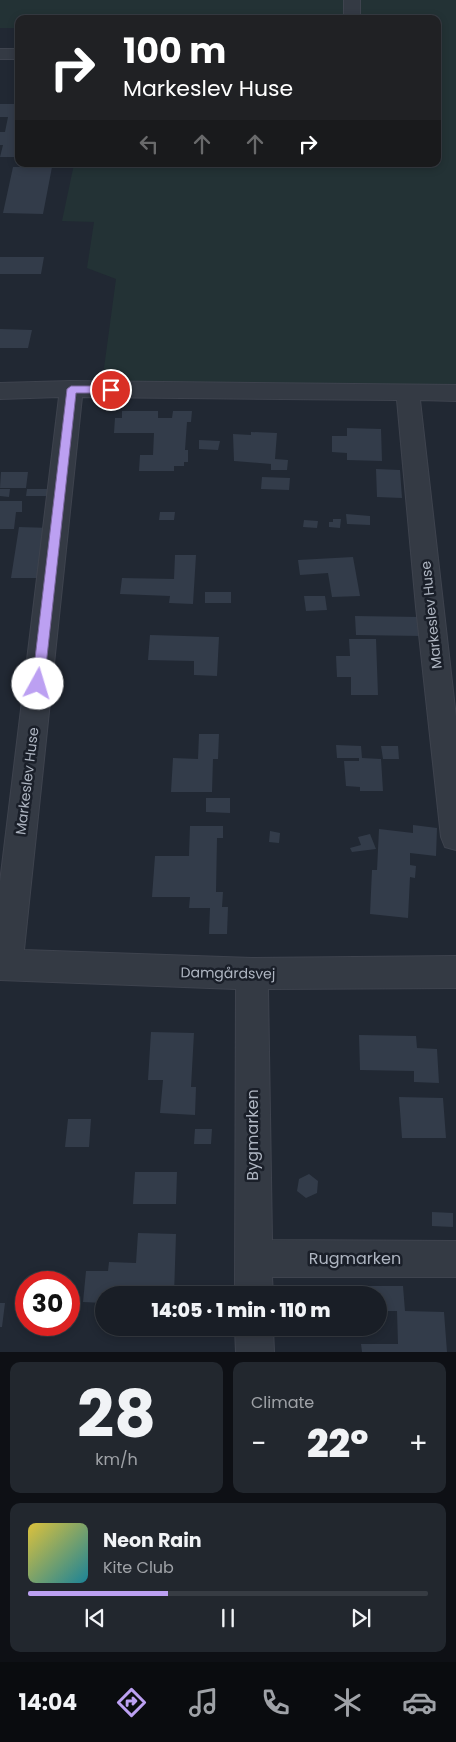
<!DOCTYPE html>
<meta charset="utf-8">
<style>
body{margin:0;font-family:Poppins,sans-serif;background:#22272e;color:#f1f3f6;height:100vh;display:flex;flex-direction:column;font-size:19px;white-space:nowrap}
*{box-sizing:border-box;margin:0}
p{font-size:16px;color:#9fa2a7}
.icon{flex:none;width:28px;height:28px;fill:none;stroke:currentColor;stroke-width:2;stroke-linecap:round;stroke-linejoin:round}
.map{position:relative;height:1352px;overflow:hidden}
.panel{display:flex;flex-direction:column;gap:10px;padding:10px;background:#0e1015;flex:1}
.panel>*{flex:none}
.hud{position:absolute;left:15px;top:15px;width:426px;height:152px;border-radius:10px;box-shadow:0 2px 8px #0003,0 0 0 1px #373c43;background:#202124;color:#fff;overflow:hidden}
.speed{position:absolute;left:15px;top:1271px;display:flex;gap:10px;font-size:25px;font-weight:700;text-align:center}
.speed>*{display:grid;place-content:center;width:65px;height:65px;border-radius:50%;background:#191e26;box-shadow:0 2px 8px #0003,0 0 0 1px #373c43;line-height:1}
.speed .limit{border:8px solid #d22;background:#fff;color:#111}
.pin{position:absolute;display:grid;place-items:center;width:42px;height:42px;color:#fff;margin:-21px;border:2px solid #fff;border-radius:50%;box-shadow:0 1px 5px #0007}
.me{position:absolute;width:55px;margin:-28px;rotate:6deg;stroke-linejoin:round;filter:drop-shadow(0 0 4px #0008)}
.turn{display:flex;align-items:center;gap:18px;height:105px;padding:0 25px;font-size:22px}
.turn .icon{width:65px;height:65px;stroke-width:2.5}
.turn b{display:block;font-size:35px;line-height:42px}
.lanes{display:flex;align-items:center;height:48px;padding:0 25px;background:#0003;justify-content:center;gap:25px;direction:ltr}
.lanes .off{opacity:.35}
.big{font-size:38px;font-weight:800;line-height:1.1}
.panel .tile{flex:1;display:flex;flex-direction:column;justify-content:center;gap:8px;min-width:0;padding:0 18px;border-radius:10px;background:#22272e}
.panel .dial{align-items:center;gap:0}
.dial b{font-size:65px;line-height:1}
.song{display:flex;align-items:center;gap:15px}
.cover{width:60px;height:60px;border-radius:8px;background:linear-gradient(135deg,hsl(50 70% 55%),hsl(190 70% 35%))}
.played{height:5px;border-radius:2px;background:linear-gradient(90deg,#bca0f2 35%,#373c43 35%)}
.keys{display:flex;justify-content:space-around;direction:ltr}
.heat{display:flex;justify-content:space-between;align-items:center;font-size:28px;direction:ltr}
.panel .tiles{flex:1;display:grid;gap:10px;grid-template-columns:1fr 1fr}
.tile:last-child{grid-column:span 2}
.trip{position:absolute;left:95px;top:1286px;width:292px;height:50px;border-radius:25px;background:#191e26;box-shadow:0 2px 8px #0003,0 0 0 1px #373c43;font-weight:800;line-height:50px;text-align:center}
.menu{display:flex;height:80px;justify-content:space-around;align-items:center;background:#0a0c0f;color:#9fa2a7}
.menu .icon{width:35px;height:35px}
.menu .active{color:#bca0f2}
.menu b{font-size:22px;color:#f1f3f6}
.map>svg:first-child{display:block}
</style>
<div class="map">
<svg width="456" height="1352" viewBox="0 0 456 1352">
<rect width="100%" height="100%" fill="#212833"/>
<!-- green -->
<path fill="#233235" d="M0,0h347l1,19h-329v9h-19z
M355,0h101v388l-354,-5 14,-104 -29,-11 7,-46 -32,-1 12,-57h364v-145h-82z"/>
<!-- building -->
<path fill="#333c4a" d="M0,104h19v53h-19l3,-12h-3v-13h5l3,-15h-8z
M13,167h39l-9,47 -40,-1z
M0,257h44l-3,17h-41z
M0,329l32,1 -4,18h-28z
M122,411h36v7h14l1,-7h19l-1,11h-4l-2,28h3v12h-4v4h-10v5h-35l1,-16h13l1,-22h-40l1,-15h7z
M347,428l34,1 1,32 -35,-1v-7l-15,-1v-16h15z
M251,432l26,1 -2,26 13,1 -1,10h-16v-6l-37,-3 -1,-27 18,1z
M199,440l21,1 -2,9 -19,-1z
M376,469l24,1 2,28 -25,-1z
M1,472h27l-2,16h-26z
M262,477l28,1 -1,12 -28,-1z
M0,489h10l-1,8 -9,-1z
M27,489h28l-1,7h-28z
M0,501h22v11h-6l-2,17h-14z
M160,512h15l-1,8h-15z
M346,514l24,2v9l-23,-1z
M333,519h8l-1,9 -11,-1v-5h4z
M304,520l14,1 -1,7 -14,-1z
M19,527l32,1 -8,50h-32z
M175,555h21l-3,49 -24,-1 1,-7 -50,-2 2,-16 52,1z
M353,557l7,39 -28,1 -4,-24 -28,2 -2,-15z
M205,592h26v11h-26z
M304,596h21l2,14 -21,1z
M355,616l65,1 2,19 -66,-1z
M150,635l69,2 -2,39 -23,-1v-14l-46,-1z
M349,639h27l2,56h-27v-18h-14l-1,-21h14z
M199,734h20l-1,25h-5l-1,33h-41l2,-34 25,1z
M336,745l25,1 1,12 19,1 2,32h-23v-4l-14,-1 -2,-25h15v-3h-22z
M381,746h17l1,13h-16z
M206,798h24v15l-24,-1z
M413,825l24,3 -1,28 -26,-3v12l6,1 -1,12 -5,-1 -2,41 -38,-4 2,-44h5l2,-41 34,4z
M190,826h33v12h-6l-1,54h7l-1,15h6l-1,27h-18l1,-26h-21l1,-11h-38l3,-41h34z
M270,831l10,2 -1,10 -10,-1z
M370,834l6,15 -24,3 -2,-4 11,-3 -3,-8z
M151,1032l43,1 -3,54h5l-1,28 -35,-2 3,-33h-15z
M359,1035l57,1 1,12 20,1 2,34 -25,-1v-11l-54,-1z
M399,1097l44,1 3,40h-44z
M68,1119h23l-2,28h-24z
M195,1129h17l-1,15h-17z
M135,1172h42l-1,32h-43z
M309,1174l9,7 -1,12 -11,5 -9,-7 2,-12z
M432,1212l21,1v14l-21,-1z
M138,1233l38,1 -2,61h-70v8l-21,-1 3,-31h22l1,-9 27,1z
M360,1286h43l2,25 39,1 3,40h-85l-1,-8h37l-1,-33h-18v-16h-18z
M0,1303h5l-3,24h-2z"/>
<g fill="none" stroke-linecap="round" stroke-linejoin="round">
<!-- minor casing -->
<g stroke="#3e434e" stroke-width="2">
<path id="minor" d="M344,0h16v19h-16z
M0,49h19v10h-19z
M71,381l385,4v16l-36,-1 36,317v133l-11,-3 -4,-10 -25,-230 -19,-207 -315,-3 -58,553 228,8 204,-2v32l-188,1 4,251 184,1v36h-184l1,18h-38l1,-306 -236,-9v-98l59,-485 -59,2v-16z
M235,1328h38l1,24h-38z"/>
</g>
<!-- minor -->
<use href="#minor" fill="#343a44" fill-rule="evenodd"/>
</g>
<!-- route -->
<path fill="#bca0f2" stroke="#7a689d" d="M71,386h40l5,4 -5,3h-35l-32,291 -2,4h-8l-2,-4 35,-295z"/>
<g text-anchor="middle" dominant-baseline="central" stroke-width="5" stroke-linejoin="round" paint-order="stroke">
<!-- street labels -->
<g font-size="14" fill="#aeb5c1" stroke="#1a1f29">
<text transform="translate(431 615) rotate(-96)">Markeslev Huse</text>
<text transform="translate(27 781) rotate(-83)">Markeslev Huse</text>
<text transform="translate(228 973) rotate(1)">Damgårdsvej</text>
</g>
<!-- near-street labels -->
<g font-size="16" fill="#aeb5c1" stroke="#1a1f29">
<text transform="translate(252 1135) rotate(-90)">Bygmarken</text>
<text x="355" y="1258">Rugmarken</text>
</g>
</g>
</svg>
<div class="speed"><div class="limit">30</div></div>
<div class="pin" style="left:111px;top:390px;background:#d93025"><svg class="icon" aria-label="arrive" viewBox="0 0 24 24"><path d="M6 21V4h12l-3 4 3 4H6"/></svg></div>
<svg class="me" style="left:38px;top:684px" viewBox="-20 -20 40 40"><circle r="19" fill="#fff"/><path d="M0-13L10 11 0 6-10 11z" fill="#bca0f2"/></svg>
<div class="trip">14:05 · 1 min · 110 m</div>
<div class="hud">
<div class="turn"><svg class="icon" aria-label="right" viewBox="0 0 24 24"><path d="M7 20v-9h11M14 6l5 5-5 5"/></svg><div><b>100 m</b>Markeslev Huse</div></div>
<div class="lanes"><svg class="icon off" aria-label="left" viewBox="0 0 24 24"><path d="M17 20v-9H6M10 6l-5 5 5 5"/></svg><svg class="icon off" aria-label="ahead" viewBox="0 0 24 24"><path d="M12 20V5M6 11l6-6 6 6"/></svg><svg class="icon off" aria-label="ahead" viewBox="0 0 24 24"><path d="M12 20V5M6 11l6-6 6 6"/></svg><svg class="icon" aria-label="right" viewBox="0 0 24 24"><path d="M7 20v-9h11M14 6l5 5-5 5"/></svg></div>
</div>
</div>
<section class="panel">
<div class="tiles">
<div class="tile dial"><b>28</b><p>km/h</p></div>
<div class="tile"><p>Climate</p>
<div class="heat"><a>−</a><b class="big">22°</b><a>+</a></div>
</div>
<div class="tile">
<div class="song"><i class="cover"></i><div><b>Neon Rain</b><p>Kite Club</p></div></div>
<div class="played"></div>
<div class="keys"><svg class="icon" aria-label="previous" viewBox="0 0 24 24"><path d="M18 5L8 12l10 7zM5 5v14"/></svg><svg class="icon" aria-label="pause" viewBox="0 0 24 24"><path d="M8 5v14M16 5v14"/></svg><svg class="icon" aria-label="next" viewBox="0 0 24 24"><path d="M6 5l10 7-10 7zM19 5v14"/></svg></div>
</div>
</div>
</section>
<nav class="menu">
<b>14:04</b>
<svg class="icon active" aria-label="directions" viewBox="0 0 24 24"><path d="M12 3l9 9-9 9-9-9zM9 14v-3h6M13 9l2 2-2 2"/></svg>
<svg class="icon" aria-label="music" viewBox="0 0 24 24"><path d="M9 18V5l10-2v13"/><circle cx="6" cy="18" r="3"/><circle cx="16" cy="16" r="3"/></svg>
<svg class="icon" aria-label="phone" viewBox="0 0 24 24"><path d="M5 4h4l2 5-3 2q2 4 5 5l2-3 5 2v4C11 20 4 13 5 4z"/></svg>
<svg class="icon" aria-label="climate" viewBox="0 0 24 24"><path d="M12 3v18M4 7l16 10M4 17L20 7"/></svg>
<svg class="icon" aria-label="car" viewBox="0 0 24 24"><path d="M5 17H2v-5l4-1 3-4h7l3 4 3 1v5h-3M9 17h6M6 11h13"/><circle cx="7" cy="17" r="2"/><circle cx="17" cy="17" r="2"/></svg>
</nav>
